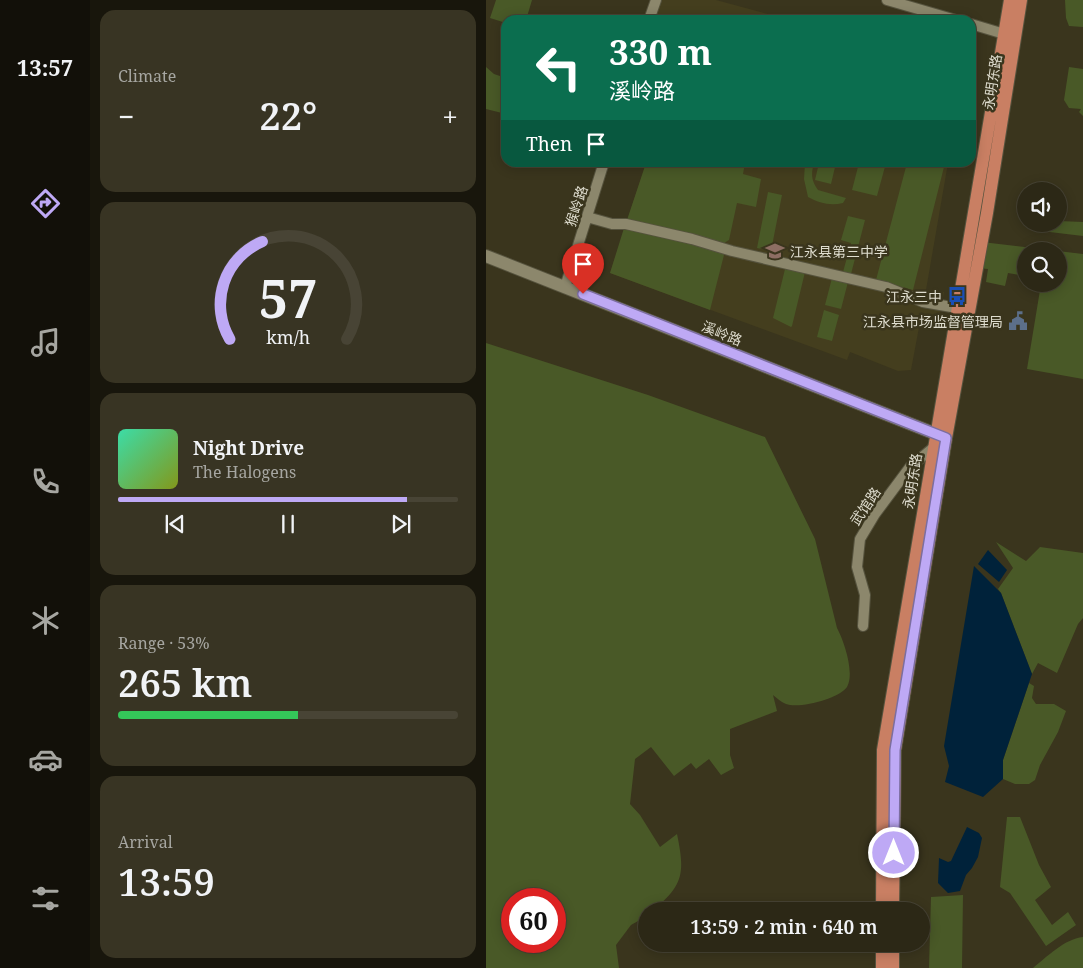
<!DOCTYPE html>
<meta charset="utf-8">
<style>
body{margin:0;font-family:"Noto Serif","Noto Sans SC",serif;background:#383423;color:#f1f3f6;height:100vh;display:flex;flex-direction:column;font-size:19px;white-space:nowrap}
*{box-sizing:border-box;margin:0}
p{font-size:16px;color:#a6a6a1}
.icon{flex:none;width:28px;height:28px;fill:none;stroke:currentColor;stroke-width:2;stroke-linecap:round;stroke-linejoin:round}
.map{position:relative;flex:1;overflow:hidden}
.sheet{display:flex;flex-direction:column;gap:10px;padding:10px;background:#18160c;width:396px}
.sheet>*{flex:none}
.hud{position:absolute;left:15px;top:15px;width:475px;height:152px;border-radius:15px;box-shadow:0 2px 12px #0003,0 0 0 1px #484435;background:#0b6e4f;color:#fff;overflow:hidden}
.tools{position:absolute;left:531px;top:182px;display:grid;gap:10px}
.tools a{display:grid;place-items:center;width:50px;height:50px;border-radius:50%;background:#2c2816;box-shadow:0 2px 12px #0003,0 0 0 1px #484435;font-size:25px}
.speed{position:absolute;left:15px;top:888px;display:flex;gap:10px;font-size:25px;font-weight:700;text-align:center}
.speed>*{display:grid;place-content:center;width:65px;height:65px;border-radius:50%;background:#2c2816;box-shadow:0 2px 12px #0003,0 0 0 1px #484435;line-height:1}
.speed .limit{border:8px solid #d22;background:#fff;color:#111}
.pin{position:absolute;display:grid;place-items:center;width:42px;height:42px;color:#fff;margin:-51px -21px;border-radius:50% 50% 50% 0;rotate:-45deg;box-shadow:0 0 5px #0007}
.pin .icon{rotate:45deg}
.me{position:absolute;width:55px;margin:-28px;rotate:0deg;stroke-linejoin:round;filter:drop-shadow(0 0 4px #0008)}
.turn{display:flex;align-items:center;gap:18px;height:105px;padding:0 25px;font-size:22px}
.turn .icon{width:65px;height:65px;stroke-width:2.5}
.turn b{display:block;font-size:35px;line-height:42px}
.then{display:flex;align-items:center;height:48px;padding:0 25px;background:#0003;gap:10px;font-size:19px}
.big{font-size:38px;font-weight:600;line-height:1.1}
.sheet .tile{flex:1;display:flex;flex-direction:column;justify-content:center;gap:8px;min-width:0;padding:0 18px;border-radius:15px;background:#383423}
.sheet .dial{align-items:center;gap:0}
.dial svg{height:130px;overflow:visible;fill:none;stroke:#484435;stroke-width:7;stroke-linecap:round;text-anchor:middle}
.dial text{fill:#f1f3f6;stroke:none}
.song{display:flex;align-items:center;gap:15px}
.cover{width:60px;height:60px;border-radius:8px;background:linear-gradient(135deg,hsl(160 70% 55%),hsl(70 70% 35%))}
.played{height:5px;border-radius:2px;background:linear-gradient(90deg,#bea9f5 85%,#484435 85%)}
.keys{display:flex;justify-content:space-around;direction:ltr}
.heat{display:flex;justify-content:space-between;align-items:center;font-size:28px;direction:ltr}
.charge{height:8px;border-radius:4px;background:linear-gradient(90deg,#34c759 53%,#484435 0)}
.trip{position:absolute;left:152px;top:902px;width:292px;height:50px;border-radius:25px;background:#2c2816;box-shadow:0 2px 12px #0003,0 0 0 1px #484435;font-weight:600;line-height:50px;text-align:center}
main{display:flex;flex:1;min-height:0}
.tabs{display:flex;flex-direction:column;width:90px;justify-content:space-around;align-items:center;background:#121009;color:#a6a6a1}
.tabs .icon{width:35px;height:35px}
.tabs .selected{color:#bea9f5}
.tabs b{font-size:22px;color:#f1f3f6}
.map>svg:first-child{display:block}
</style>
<main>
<nav class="tabs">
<b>13:57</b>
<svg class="icon selected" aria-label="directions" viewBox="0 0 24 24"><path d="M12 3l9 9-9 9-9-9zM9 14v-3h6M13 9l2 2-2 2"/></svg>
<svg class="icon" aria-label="music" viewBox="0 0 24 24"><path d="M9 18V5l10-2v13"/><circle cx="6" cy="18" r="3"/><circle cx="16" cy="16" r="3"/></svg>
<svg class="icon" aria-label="phone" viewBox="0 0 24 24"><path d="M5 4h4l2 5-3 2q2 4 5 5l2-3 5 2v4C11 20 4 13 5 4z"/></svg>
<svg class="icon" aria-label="climate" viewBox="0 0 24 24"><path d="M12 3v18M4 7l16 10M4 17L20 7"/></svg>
<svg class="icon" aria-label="car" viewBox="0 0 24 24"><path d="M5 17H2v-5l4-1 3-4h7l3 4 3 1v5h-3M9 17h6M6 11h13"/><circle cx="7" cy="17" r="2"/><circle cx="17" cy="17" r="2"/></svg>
<svg class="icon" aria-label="filters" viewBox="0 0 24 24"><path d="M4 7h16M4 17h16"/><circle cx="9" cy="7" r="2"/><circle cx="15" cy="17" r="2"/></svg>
</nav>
<section class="sheet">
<div class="tile"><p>Climate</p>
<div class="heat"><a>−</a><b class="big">22°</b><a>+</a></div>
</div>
<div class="tile dial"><svg viewBox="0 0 100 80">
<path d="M14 69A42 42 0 1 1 86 69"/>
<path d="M14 69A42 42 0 0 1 34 9" stroke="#bea9f5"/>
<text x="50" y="56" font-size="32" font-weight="700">57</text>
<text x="50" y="72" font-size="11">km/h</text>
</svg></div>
<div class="tile">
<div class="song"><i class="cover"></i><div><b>Night Drive</b><p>The Halogens</p></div></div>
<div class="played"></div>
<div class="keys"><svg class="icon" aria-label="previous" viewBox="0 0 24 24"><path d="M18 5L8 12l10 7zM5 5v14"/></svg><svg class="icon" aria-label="pause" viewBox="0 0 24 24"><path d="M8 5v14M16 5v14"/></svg><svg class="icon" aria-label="next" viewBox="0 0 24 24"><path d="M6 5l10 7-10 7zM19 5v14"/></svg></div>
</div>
<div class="tile"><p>Range · 53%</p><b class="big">265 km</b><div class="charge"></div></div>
<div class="tile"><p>Arrival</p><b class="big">13:59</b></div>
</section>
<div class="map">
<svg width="597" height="968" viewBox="0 0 597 968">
<rect width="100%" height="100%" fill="#3a351d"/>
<!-- built -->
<path fill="#443e1e" d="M170,0h60l74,20h-141z
M160,163h302l-22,127 18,2 -6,33 -18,-3 -9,48 -13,1 -48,-19 -3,8 -237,-87z"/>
<!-- green -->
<path fill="#495927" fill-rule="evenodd" d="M10,0h36l-6,20h-20v3l-16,-5z
M579,0h18v27l-14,-1 -3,-8z
M0,67l8,7 12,4v11l-3,8 3,1v16l-20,-5z
M583,67l14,2v47l-4,-4 2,-3 -12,-1 -5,-8z
M160,163h99l-2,11 18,5 -5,28 -19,-4 -8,37 -5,3 -97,-23z
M319,163h9c-3,11 -3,17 4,27l28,8 -3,5c-13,3 -24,0 -35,-6l-4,-18z
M333,163h17l-5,21 -16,-4z
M373,163h27l-9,33 -25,-6z
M421,163h38l-32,127 -37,-10z
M282,192l14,3 -11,56 -14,-3z
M362,216l17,4 -14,54 -8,-2 8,-29 -10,-3z
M573,221l24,1v14l-50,-6v-6h25z
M138,228l98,23 2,4 -14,55 -100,-37z
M496,242l101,12v125l-56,-10 14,-85h17v-33h-32v25l-18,-3 -3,13 -19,-4 2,-13 -11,-1z
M300,265l19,7 -13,54 -1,1 -18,-9z
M346,278l16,4 -7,27 -16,-4z
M338,310l15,5 -7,26 -15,-4z
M0,343l162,52 117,42 50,102 22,89c7,13 18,45 10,59 -8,12 -48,22 -61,17 -5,-2 -9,-6 -13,-9l4,16 -47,18v26l4,13 -13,7 -12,-16 -13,10 -5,-6 -17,13 -23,-29 -16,12 -5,45 10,11 20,32 17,-13c8,39 7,51 -25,77h-5v5l-16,9 -15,20 3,23h-133zM26,899h43v42h-43z
M510,542l30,19 14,-14 43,6v65l-5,6 -21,49 -19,-10 -6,11 -31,-81 -3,-4 15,-21z
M543,683l5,3 -2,12 4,6h18l12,7 -8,21 -18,33 -5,15 -6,4h-14l-12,-5v-19z
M521,817h13l19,48 12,22 -16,13 17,25 16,-13 8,13 -30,21 -36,-53 -10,-6z
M477,895l-1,73h-33l2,-71z
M597,937v31h-50c14,-11 31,-29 50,-31z"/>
<!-- water -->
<path fill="#00223a" d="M502,550l19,20 -8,12 -21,-18z
M488,566l27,27 31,81 -29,86v19l-20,18 -38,-15 4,-16 -5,-20z
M481,827l12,6 3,5 -4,19 -6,11 -6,7 -6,16 -12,2 -10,-10 1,-25 9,4 3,-1z"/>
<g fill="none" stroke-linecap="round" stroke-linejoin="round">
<!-- minor casing -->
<g stroke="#56533e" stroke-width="12">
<path id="minor" d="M401,0l69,20
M163,20l7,-20
M485,24l40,12
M101,217l25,7h14l66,15 40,12 154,36 37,15 40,7
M79,287l39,-125
M377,626l2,-31 -8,-28 3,-28 15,-25 35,-47 23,-19"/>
</g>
<!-- tertiary casing -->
<g stroke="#56533e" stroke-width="14">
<path id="tertiary" d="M0,256l460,182"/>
</g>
<!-- primary casing -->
<g stroke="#56533e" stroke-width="14">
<path id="primary" d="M396,911l1,-161 127,-750
M407,911l2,-161 51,-312 41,-225 34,-213
M396,968v-24
M407,968v-24"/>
</g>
<!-- minor -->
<use href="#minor" stroke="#8c876c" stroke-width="10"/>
<!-- tertiary -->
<use href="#tertiary" stroke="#8c876c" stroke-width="12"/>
<!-- primary -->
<use href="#primary" stroke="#c97f63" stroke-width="12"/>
</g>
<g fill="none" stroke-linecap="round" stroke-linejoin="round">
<!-- route casing -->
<g stroke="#7c6e9f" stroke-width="12">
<path id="route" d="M97,294l363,144 -51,312 -1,103"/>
</g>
<!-- route -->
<use href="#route" stroke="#bea9f5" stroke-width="9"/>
</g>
<!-- icons -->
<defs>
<g id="school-bare" transform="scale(1.5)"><path d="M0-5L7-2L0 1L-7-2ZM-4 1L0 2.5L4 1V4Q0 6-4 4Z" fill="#8d6e63" stroke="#3a351d" stroke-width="2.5" paint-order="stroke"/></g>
<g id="bus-bare" transform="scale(1.5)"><path d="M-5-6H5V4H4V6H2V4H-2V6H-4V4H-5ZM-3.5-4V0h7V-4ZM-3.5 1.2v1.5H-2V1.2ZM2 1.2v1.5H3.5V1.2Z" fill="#1a4fb4" stroke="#3a351d" stroke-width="2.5" paint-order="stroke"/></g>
<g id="civic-bare" transform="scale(1.5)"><path d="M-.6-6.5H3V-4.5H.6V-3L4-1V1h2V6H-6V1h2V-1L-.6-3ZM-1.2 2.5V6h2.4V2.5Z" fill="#5c6f8a" stroke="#3a351d" stroke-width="2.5" paint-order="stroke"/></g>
</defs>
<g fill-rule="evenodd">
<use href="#school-bare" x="289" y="251"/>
<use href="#bus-bare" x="471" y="296"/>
<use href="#civic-bare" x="532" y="321"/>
</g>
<g text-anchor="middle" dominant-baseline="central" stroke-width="5" stroke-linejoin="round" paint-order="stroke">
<!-- street labels -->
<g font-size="14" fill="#dfddcf" stroke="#3a351d">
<text transform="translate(506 82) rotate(-81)">永明东路</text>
<text transform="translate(90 206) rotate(-72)">猴岭路</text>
<text transform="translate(236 333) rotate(22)">溪岭路</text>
<text transform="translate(426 481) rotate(-81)">永明东路</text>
<text transform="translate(379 506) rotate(-56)">武馆路</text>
</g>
<!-- poi labels -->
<g font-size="14" fill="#dfddcf" stroke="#3a351d" text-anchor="end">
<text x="304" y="251" text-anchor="start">江永县第三中学</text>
<text x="456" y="296">江永三中</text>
<text x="517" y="321">江永县市场监督管理局</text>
</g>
</g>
</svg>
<div class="tools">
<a><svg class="icon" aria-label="sound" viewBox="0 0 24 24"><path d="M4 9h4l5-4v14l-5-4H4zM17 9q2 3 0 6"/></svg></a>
<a><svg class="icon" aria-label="search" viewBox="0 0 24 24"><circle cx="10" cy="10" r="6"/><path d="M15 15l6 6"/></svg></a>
</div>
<div class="speed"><div class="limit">60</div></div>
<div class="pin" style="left:97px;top:294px;background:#d93025"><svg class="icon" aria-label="arrive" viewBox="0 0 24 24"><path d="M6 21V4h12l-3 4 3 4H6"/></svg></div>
<svg class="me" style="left:408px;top:853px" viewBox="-20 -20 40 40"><circle r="17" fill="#bea9f5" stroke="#fff" stroke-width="3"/><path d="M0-11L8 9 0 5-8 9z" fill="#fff"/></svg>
<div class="trip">13:59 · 2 min · 640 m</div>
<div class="hud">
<div class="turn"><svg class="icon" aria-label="left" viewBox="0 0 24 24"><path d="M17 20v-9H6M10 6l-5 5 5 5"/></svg><div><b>330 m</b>溪岭路</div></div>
<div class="then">Then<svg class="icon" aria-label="arrive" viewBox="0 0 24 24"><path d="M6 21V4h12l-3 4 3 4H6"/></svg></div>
</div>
</div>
</main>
